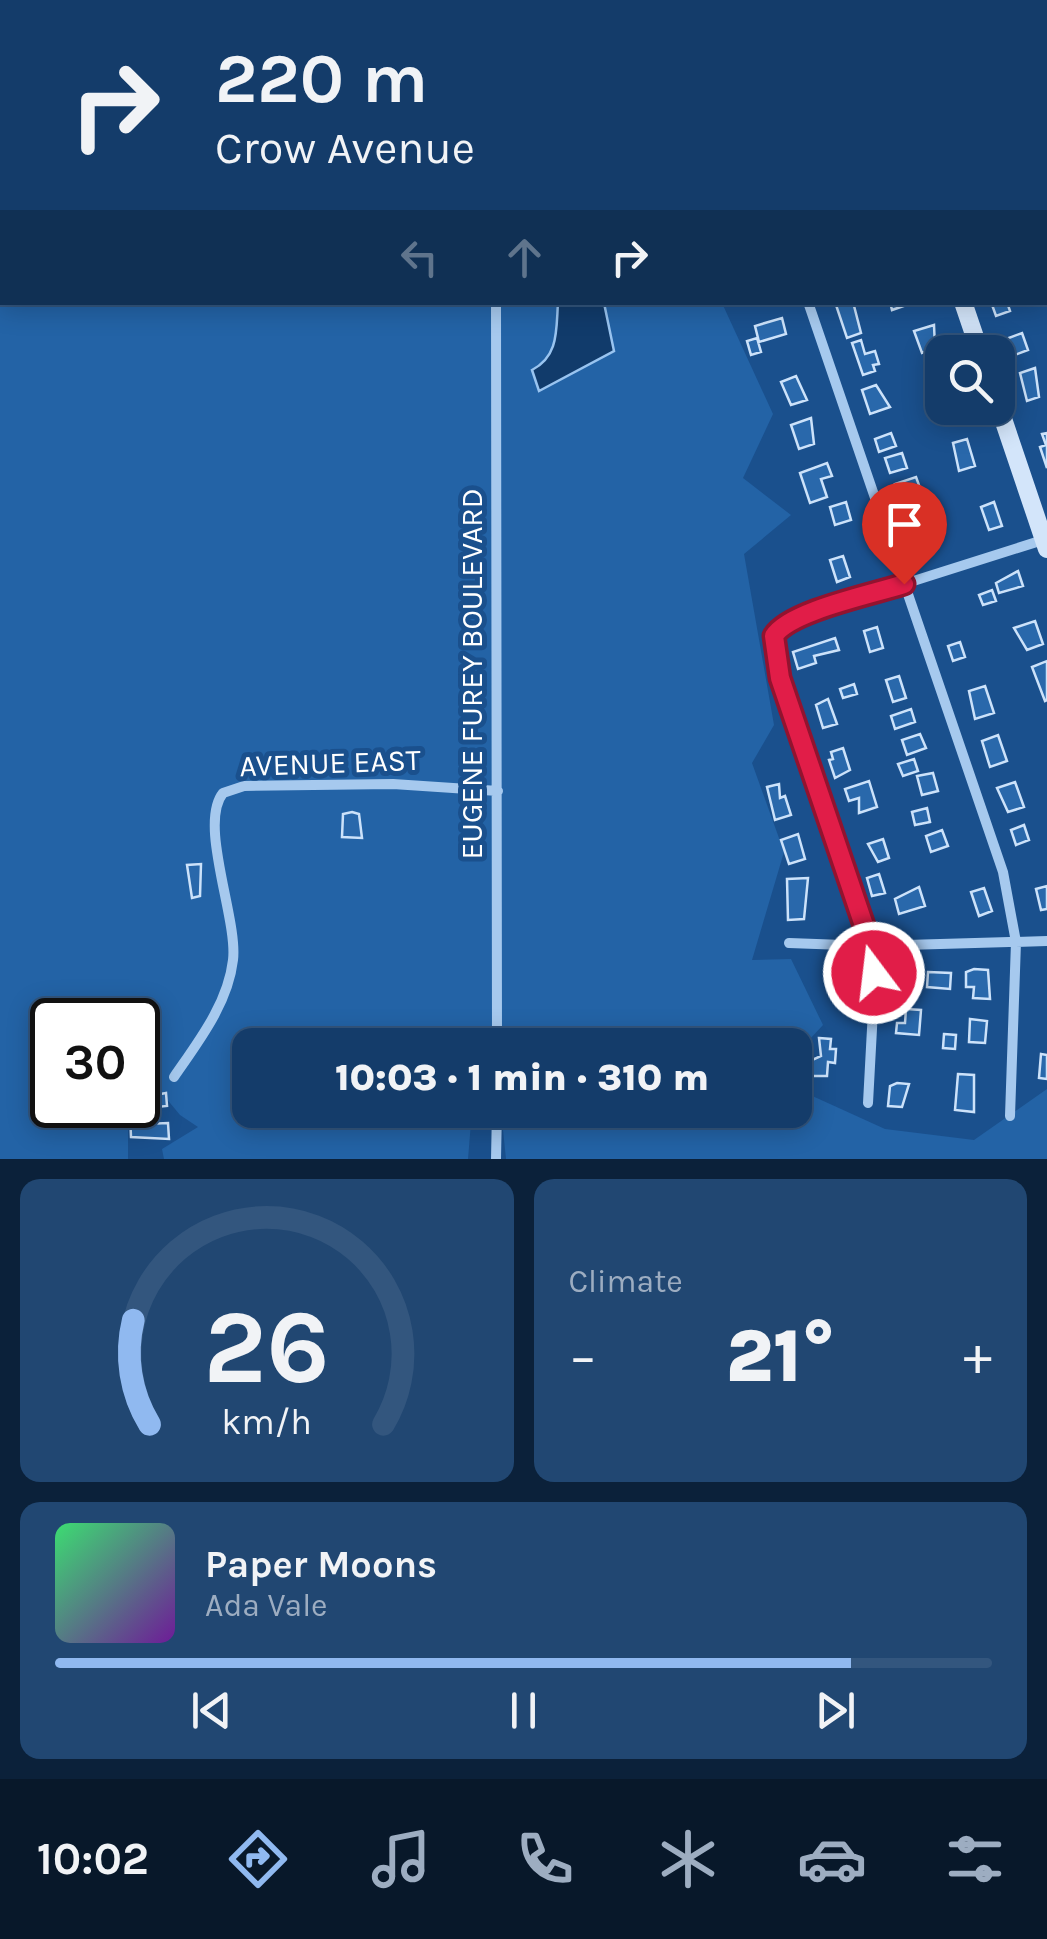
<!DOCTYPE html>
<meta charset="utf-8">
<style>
body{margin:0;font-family:Karla,sans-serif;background:#214772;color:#f1f3f6;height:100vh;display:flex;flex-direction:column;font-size:38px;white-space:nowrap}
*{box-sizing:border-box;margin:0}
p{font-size:32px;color:#9dadc1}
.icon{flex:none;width:55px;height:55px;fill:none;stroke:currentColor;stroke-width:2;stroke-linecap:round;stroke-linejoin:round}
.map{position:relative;height:1159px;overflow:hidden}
.sheet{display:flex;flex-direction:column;gap:20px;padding:20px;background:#0b213a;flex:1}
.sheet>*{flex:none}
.hud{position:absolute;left:0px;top:0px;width:1048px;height:305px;box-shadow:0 5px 25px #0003,0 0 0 2px #33567e;background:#143c6a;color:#f1f3f6;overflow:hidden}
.buttons{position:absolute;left:925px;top:335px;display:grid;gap:20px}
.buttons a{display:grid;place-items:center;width:90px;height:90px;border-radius:20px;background:#143c6a;box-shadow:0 5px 25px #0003,0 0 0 2px #33567e;font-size:50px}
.speed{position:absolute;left:30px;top:998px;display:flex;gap:20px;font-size:50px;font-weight:700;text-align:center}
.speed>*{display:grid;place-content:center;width:130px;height:130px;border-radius:50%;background:#143c6a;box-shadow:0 5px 25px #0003,0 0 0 2px #33567e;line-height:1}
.speed .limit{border:5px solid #111;border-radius:15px;background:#fff;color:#111}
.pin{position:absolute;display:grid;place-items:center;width:85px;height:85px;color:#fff;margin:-102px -42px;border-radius:50% 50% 50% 0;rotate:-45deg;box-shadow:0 0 10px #0007}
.pin .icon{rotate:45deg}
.me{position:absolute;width:110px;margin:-55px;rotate:345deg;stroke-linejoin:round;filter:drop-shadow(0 0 8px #0008)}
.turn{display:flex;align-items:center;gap:35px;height:210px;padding:0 50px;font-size:45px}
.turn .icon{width:130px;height:130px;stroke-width:2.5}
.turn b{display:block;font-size:70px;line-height:85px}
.lanes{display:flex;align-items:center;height:95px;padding:0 50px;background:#0003;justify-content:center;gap:50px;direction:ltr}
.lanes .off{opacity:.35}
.big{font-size:75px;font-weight:800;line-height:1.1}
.sheet .tile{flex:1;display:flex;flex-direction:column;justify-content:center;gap:15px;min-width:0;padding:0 35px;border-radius:20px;background:#214772}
.sheet .dial{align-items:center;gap:0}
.dial svg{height:260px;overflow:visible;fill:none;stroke:#33567e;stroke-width:7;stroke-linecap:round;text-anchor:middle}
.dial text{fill:#f1f3f6;stroke:none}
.song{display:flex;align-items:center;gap:30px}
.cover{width:120px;height:120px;border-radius:15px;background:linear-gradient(135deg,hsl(140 70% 55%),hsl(280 70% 35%))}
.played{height:10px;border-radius:5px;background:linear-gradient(90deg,#90b9f0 85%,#33567e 85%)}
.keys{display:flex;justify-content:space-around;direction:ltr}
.heat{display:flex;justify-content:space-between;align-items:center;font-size:55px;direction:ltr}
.sheet .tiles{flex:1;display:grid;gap:20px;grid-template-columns:1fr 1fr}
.tile:last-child{grid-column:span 2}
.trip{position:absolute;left:232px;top:1028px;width:580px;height:100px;border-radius:20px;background:#143c6a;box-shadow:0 5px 25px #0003,0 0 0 2px #33567e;font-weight:800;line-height:100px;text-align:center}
.tabs{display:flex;height:160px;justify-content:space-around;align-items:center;background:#08182a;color:#9dadc1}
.tabs .icon{width:70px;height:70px}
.tabs .selected{color:#90b9f0}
.tabs b{font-size:45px;color:#f1f3f6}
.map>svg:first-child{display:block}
</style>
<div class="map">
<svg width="1047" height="1159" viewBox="0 0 1047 1159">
<rect width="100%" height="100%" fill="#1a508d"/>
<!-- green -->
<path fill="#2363a6" d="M0,0h549l-547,2v300l556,1 -3,55 -16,32 65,-87h118l51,111 -30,64 48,37 -47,39 30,171 -22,38 32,89 -32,108 39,-1 32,66 -28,30v-10h-545v65h222l-4,49h-304l-2,-10 36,-22 -18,-12 -34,-41 -8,4v-58h-86v85h76v54h-128z
M795,1068l13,26 77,35 89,11 73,-51v70h-541l-5,-49h294z"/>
<!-- water -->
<path fill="#113b6b" stroke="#99c4f0" stroke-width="2.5" d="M558,303h46l10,48 -75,40 -7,-21c27,-14 24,-40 26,-67z"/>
<!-- building -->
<path fill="#2968ab" stroke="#cce2fa" stroke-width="2.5" d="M853,302l8,31 -14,5 -11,-33z
M890,302h25l-23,8z
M991,302h16l3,9 -14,5z
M782,318l4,16 -27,8 -4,-16z
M934,325l1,23 -13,5 -8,-22z
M1022,333l6,17 -16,6 -6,-17z
M757,338l4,14 -10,3 -4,-14z
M861,340l4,14 10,-3 4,13 -6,1 2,6 -12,4 -11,-32z
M1035,368l4,29 -12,4 -7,-28z
M940,375l2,8 -2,22 -13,-25z
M796,376l11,24 -16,5 -10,-23z
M876,385l14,22 -20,7 -8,-24z
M811,418l3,26 -15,5 -8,-24z
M891,433l5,13 -17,6 -4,-13z
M1047,433v35l-7,-21 6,-2 -4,-11z
M967,439l8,27 -16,5 -6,-28z
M902,453l5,15 -17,5 -5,-15z
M827,463l5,13 -11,3 6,18 -17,6 -10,-30z
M916,477l4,11 -21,7 -4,-11z
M846,502l5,18 -16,5 -5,-18z
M994,502l8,24 -13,4 -8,-23z
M932,518l7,23 -17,5 -7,-22z
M843,556l7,21 -13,5 -7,-22z
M1018,571l5,15 -24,7 -3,-10z
M992,590l4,11 -13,4 -4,-10z
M1035,621l8,23 -16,6 -13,-22z
M877,627l6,21 -13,4 -6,-21z
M835,638l4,12 -25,6 2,7 -18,6 -5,-17z
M960,642l5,15 -12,4 -5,-15z
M1047,661v39l-2,1 -13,-34z
M899,676l7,22 -13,4 -7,-22z
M854,684l3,10 -14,4 -3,-9z
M985,686l9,27 -19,6 -6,-28z
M828,699l9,25 -14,4 -7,-23z
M911,709l4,13 -20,7 -4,-13z
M920,734l6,14 -19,7 -5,-15z
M998,735l9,26 -17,6 -8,-26z
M843,748l7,22 -15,8 -6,-18 4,-1 -2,-7z
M914,759l4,12 -15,5 -5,-12z
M933,773l5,18 -16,4 -5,-19z
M869,781l8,26 -18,6v-15l-10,3 -4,-12z
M1015,782l9,25 -16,5 -11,-24z
M779,784l1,14 5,-2 6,19 -16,5 -8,-33z
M927,808l3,14 -15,3 -3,-13z
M352,812l7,2 3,24 -20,-1 1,-23z
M1024,825l5,15 -13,5 -5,-15z
M942,830l6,16 -17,6 -5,-16z
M798,834l7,25 -16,5 -8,-24z
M883,839l6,19 -11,4 -10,-18z
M201,864l-1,32 -8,2 -5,-33z
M879,874l6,19 -13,3 -5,-18z
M808,878l-4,41 -16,1 -1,-41z
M1047,886v23l-6,1 -5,-21z
M919,887l6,19 -26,8 -4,-15z
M984,888l8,23 -13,5 -8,-24z
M974,969l14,1 2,29 -17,-1 1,-11h-8v-15z
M928,972l23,1 -1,16 -23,-2z
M906,1009l15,1 -2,25 -23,-2 1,-10h8z
M970,1019l17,2 -2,22 -16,-1z
M944,1034l12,1 -1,14 -12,-1z
M819,1038l12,1 -1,10h6l-1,14 -7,-1 -1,14h-16l1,-16 9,-4z
M1041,1054l6,1v24l-8,-1z
M958,1074l16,1v37l-19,-2z
M897,1083l12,1 -7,23 -14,-1 2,-20z
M166,1093l1,13 -10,1 -2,-12z
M145,1113v11l23,-1 1,16 -38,-2 -1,-23z"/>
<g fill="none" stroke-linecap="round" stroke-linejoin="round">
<!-- street -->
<path stroke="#a6c9ee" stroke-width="10" d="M440,0v2
M707,0l1,2
M1020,0l1,2
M1045,74l2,6
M1045,205l2,-1
M496,302l1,743
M808,302l195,570 13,70 -6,174
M789,943l82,3 176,-5
M174,1077c24,-35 54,-73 59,-117 5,-41 -35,-136 -10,-167l21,-7 149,-2 105,7
M868,1103l7,-130 -4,-27 -91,-268 -6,-42 8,-10 21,-10 243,-77
M496,1159l1,-49"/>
<!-- secondary -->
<path stroke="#d3e5fa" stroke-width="18" d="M862,0l1,2
M963,302l17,50
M998,404l49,145"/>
</g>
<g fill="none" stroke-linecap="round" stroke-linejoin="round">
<!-- route casing -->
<g stroke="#92132f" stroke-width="25">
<path id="route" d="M874,973l-3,-27 -91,-268 -6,-42c15,-25 100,-42 130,-52"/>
</g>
<!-- route -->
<use href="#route" stroke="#e11d48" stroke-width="18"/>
</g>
<g text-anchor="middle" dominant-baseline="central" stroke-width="10" stroke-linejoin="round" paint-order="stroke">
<!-- street labels -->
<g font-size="30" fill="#fff" stroke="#1a508d">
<text transform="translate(472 674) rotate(-90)">EUGENE FUREY BOULEVARD</text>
<text transform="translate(330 763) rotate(-2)">AVENUE EAST</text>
</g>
</g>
</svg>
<div class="buttons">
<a><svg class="icon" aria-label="search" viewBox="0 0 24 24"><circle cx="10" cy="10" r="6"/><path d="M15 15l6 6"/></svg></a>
</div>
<div class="speed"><div class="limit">30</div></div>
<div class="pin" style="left:904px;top:584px;background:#d93025"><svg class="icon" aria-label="arrive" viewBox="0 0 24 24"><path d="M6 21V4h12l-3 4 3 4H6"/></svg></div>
<svg class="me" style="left:874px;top:973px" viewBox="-20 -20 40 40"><circle r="17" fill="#e11d48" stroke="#fff" stroke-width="3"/><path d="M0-11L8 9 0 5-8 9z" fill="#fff"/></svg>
<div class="trip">10:03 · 1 min · 310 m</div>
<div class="hud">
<div class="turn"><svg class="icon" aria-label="right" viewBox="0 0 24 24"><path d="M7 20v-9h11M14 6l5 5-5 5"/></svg><div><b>220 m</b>Crow Avenue</div></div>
<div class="lanes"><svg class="icon off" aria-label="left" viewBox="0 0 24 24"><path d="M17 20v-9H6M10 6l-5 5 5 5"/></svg><svg class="icon off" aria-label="ahead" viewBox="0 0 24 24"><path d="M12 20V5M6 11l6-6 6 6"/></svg><svg class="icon" aria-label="right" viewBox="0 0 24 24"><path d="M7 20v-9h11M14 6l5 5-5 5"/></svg></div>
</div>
</div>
<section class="sheet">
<div class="tiles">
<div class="tile dial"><svg viewBox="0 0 100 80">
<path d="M14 69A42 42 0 1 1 86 69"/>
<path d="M14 69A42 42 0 0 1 9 37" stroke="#90b9f0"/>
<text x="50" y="56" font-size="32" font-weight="700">26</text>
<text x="50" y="72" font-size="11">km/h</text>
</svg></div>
<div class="tile"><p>Climate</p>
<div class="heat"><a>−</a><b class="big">21°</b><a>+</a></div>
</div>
<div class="tile">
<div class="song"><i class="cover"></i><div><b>Paper Moons</b><p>Ada Vale</p></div></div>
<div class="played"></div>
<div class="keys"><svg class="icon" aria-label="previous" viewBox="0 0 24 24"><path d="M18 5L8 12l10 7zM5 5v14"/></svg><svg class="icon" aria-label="pause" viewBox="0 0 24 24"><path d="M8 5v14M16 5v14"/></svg><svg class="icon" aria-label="next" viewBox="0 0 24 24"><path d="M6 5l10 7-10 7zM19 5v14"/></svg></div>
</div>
</div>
</section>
<nav class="tabs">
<b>10:02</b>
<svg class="icon selected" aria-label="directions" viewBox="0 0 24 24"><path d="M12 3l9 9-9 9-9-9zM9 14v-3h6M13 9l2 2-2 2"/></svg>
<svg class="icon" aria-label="music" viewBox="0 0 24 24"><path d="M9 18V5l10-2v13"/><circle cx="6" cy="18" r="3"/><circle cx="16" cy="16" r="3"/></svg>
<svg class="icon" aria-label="phone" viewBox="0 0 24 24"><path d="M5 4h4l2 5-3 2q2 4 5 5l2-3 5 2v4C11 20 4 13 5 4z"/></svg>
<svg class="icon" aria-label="climate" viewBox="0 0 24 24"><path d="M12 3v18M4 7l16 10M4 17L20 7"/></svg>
<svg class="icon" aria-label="car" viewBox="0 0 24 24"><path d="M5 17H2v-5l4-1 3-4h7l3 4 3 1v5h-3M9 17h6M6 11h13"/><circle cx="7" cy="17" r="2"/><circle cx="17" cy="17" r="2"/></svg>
<svg class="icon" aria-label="filters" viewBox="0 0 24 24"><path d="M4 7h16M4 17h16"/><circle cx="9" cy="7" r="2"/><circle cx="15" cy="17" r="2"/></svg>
</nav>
